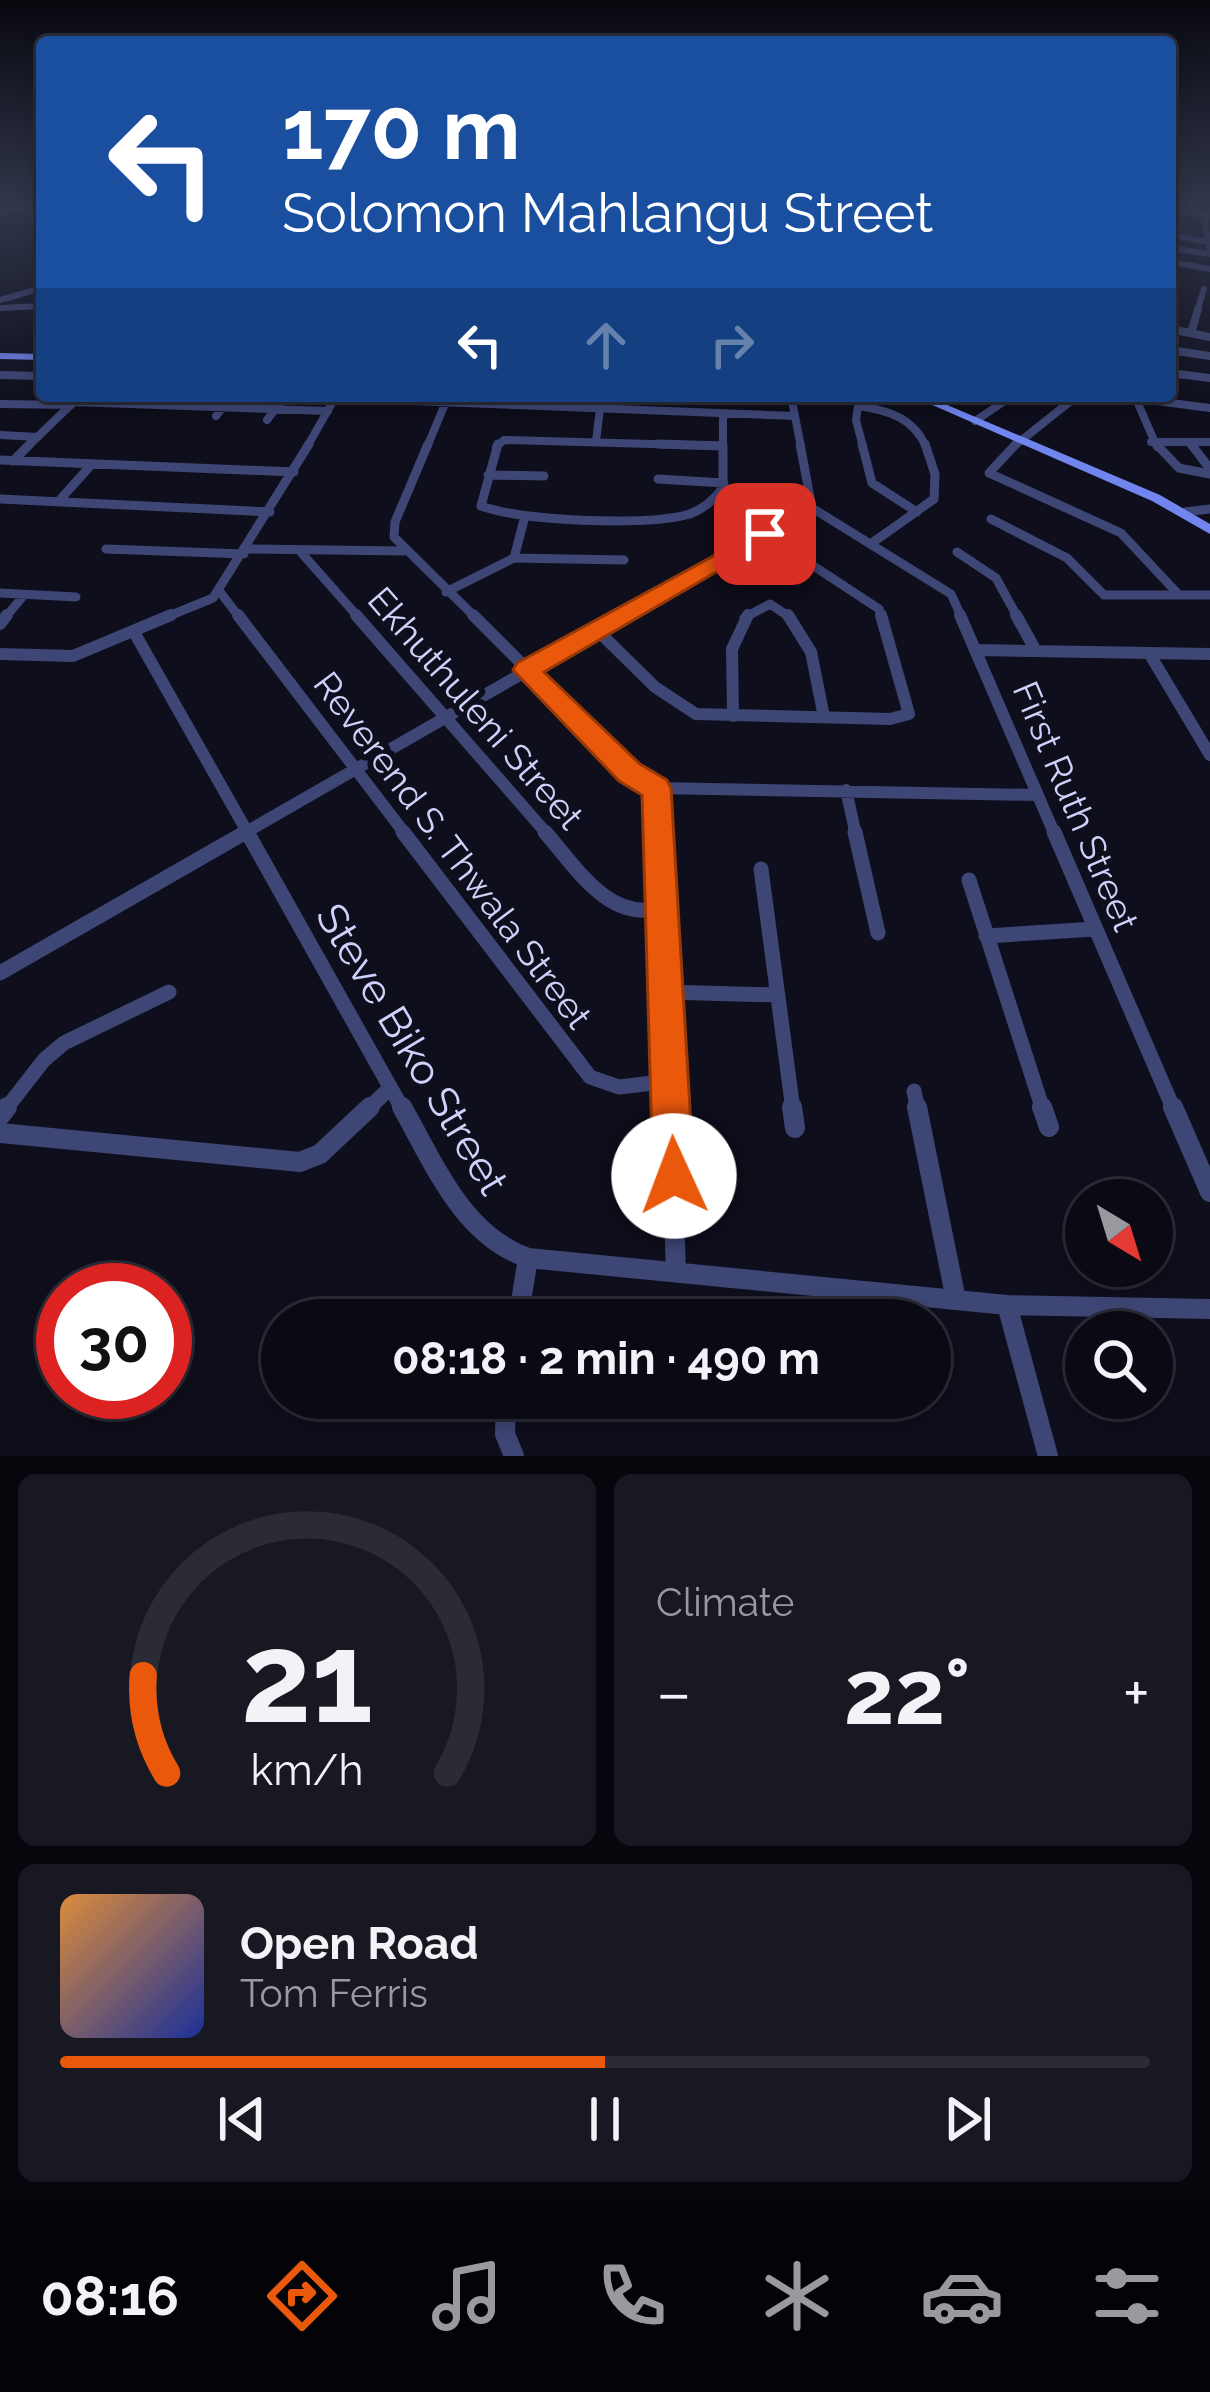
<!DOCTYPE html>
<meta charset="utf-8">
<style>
body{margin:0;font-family:Raleway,sans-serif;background:#181822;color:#f1f3f6;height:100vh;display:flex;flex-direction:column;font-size:45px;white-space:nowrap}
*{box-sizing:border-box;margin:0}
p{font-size:39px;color:#999aa0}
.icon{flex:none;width:66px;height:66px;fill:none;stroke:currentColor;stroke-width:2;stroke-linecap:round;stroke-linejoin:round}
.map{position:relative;height:1456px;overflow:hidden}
.drawer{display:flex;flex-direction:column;gap:18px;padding:18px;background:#06060c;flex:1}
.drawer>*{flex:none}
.top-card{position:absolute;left:36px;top:36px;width:1140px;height:366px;border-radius:12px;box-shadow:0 6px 18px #0003,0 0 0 3px #2a2b34;background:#1a4fa0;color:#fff;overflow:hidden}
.needle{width:78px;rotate:142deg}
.buttons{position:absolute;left:1065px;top:1179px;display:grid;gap:24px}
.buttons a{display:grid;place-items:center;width:108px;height:108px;border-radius:50%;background:#0a0a15;box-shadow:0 6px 18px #0003,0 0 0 3px #2a2b34;font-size:60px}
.speed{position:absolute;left:36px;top:1263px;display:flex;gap:24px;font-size:60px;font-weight:700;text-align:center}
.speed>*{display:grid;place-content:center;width:156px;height:156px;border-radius:50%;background:#0a0a15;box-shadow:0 6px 18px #0003,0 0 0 3px #2a2b34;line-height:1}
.speed .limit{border:18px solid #d22;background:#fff;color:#111}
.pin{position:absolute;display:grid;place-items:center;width:102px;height:102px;color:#fff;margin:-51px;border-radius:24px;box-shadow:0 6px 18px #0006}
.me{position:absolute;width:132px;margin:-66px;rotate:358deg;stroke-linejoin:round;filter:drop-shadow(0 0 9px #0008)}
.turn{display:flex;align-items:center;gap:42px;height:252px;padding:0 48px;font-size:54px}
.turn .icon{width:156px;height:156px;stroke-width:2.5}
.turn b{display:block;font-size:84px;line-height:102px}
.lanes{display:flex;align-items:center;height:114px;padding:0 48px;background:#0003;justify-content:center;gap:60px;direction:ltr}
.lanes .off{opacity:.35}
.big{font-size:90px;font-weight:700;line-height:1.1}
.drawer .card{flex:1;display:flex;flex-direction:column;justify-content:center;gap:18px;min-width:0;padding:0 42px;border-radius:18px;background:#181822}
.drawer .dial{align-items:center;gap:0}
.dial svg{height:312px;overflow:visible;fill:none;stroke:#2a2b34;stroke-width:7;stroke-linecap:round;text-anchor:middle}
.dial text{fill:#f1f3f6;stroke:none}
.song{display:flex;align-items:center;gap:36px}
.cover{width:144px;height:144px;border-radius:18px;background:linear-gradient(135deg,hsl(30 70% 55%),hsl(230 70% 35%))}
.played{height:12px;border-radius:6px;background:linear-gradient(90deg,#ea580c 50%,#2a2b34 50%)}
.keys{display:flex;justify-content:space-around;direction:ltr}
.heat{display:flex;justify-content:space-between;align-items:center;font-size:66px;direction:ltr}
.drawer .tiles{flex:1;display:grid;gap:18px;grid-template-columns:1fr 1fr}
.card:last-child{grid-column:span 2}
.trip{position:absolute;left:261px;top:1299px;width:690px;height:120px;border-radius:60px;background:#0a0a15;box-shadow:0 6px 18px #0003,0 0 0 3px #2a2b34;font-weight:700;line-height:120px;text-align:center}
.menu{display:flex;height:192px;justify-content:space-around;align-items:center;background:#040408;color:#999aa0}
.menu .icon{width:84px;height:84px}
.menu .on{color:#ea580c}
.menu b{font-size:54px;color:#f1f3f6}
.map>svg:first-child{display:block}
</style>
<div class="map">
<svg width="1210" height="1456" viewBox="0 0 1210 1456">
<rect width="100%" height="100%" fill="#0e0e1c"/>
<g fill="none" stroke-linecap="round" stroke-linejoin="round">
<!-- street-far5 -->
<path stroke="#3e4675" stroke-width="6" d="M30,204l7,28
M1170,209l38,7
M0,212l30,-4
M1210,212l-5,12 5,26
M1170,235l38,7
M1170,248l40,6
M1170,262l40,7
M0,300l42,-12
M0,308l42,-2
M1197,312l7,-23"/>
<!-- street-far4 -->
<path stroke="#3e4675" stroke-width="8" d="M1170,329l40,8
M1191,333l7,-24
M1170,350l40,6
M1170,373l40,5
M0,375l42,1
M791,396l10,51
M1119,396l91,12
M335,398l459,18
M1136,399l21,48
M74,402l254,9
M0,404l71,1
M723,414v32
M216,416l15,-20
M267,420l18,-24
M975,421l37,-25
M0,435l38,2
M596,441l4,-32
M1151,442h59
M1189,442l4,5
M27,447l52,-50
M307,447l29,-51
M427,447l18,-43
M496,447l8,-7 219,6
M863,447l-7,-27 2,-14c30,4 56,12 68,41
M1013,447l64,-51"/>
<!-- street-far3 -->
<path stroke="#3e4675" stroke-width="9" d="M428,444l-33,78 -1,15 82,81
M498,444l-17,62c42,15 161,20 205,9 16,-4 27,-14 37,-27v-42
M658,444l65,2
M862,444l10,39 45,29
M1016,444l-27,29 132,60 58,62
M1156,444l23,24 31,6
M1191,444l19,25
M0,460l294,12
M13,461l17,-17
M488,475l56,1
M658,479l66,4
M0,499l270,13
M58,502l34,-38
M812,508l139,86 11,24
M1185,512l25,-3
M991,519l76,39 37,37h106
M765,534l114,75 3,9
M872,543l62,-44 1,-25 -10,-30
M106,549l138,5
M248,549l156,2
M299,550l60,68
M957,552l39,26 22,40
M514,558l110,2
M220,592l20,26
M446,592l68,-34 11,-42
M0,593l76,4
M5,618l19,-23
M164,618l49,-20 96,-154
M619,618l193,-110 -12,-64
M744,618l26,-14 21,14"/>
<!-- street-far2 -->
<path stroke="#3e4675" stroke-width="12" d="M238,615l168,220
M356,615l192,220
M473,615l163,163 21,10 381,7
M788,615l23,37 13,65
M960,615l95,220
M1016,615l20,36
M0,624l7,-9
M597,630l58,57 41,27 194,5 19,-5 -28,-99
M134,632l115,203
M978,650l232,4
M1149,653l61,102
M0,654l73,2 98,-41
M733,716l-1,-67 16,-34
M657,788l2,47
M846,790l10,45
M241,835l383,-220"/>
<!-- street-far1 -->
<path stroke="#3e4675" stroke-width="15" d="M247,832l156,278
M403,832l187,245 29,10 51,-6
M545,832c30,34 63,90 115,76
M659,832l11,278
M855,832l23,101
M1054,832l120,278
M761,869l32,241
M969,880l74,230
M986,936l109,-7
M0,973l246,-141
M665,992l113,3
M914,1091l4,19
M5,1110l39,-50 20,-17 105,-51
M367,1110l23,-22"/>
<!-- street -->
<path stroke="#3e4675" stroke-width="20" d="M402,1107c32,56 60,128 126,151l479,47 203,4
M670,1107l6,164
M792,1107l3,21
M917,1107l39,193
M1042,1107l7,20
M1173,1107l37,85
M0,1116l7,-9
M0,1133l300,29 20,-8 50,-47
M1007,1305l41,151
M518,1320l10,-62
M506,1398l-1,36 9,22"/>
<!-- secondary -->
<path fill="#7085ee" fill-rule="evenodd" d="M0,353l42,1v6l-42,-1z
M912,396h14l234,99 50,29v10l-58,-33z"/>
</g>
<!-- sky -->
<linearGradient id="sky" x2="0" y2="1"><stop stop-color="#08080f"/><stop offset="0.5" stop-color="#30364b"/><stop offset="1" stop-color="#30364b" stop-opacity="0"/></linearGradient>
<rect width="1210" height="408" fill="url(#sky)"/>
<!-- route -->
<path fill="#ea580c" stroke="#983908" stroke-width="3" d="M765,528l11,6 -3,5 -229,133 96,92 27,16 4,8 23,388 -6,14 -14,6 -15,-6 -6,-14 -11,-381 -23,-14 -106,-111 4,-7z"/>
<g text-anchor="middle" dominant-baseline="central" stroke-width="12" stroke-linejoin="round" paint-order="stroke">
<!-- street labels -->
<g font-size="36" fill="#ced1f9" stroke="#0e0e1c">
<text transform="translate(476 708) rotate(49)">Ekhuthuleni Street</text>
<text transform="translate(1076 806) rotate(67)">First Ruth Street</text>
<text transform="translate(453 850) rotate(53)">Reverend S. Thwala Street</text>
</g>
<!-- near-street labels -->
<g font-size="42" fill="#ced1f9" stroke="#0e0e1c">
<text transform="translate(412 1049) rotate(59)">Steve Biko Street</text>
</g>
</g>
</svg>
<div class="buttons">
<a><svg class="needle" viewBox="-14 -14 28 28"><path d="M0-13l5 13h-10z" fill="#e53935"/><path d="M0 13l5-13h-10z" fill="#999aa0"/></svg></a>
<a><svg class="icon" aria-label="search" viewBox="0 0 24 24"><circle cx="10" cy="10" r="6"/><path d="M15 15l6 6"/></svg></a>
</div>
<div class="speed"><div class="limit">30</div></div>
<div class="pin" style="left:765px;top:534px;background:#d93025"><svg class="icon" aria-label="arrive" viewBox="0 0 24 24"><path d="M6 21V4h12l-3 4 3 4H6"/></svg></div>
<svg class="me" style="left:674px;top:1176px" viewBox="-20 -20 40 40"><circle r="19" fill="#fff"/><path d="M0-13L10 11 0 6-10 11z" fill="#ea580c"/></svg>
<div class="trip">08:18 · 2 min · 490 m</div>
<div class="top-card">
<div class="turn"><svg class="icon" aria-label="left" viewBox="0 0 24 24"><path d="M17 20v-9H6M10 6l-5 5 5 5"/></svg><div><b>170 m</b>Solomon Mahlangu Street</div></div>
<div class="lanes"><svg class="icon" aria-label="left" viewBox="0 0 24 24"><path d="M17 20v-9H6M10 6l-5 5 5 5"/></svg><svg class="icon off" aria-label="ahead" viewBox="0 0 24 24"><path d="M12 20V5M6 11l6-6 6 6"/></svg><svg class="icon off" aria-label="right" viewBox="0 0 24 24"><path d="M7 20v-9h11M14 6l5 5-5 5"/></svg></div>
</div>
</div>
<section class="drawer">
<div class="tiles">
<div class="card dial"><svg viewBox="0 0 100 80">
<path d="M14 69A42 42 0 1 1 86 69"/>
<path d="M14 69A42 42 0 0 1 8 44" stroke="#ea580c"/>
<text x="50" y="56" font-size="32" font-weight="700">21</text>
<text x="50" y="72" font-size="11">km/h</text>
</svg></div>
<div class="card"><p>Climate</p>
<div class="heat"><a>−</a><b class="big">22°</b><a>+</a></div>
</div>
<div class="card">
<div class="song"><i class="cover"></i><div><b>Open Road</b><p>Tom Ferris</p></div></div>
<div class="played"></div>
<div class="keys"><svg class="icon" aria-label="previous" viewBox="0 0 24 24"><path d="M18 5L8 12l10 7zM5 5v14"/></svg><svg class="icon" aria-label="pause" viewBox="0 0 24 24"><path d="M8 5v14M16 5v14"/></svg><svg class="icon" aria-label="next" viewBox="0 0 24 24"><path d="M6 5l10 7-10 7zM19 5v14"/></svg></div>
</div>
</div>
</section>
<nav class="menu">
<b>08:16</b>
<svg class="icon on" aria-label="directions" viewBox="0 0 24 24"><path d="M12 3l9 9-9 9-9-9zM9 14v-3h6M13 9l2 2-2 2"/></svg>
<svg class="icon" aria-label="music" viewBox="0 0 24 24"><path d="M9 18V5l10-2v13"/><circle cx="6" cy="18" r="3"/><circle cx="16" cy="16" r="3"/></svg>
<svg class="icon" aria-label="phone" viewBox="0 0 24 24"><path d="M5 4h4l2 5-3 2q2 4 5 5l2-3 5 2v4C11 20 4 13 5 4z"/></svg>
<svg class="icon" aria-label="climate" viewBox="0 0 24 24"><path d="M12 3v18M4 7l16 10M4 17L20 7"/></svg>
<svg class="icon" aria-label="car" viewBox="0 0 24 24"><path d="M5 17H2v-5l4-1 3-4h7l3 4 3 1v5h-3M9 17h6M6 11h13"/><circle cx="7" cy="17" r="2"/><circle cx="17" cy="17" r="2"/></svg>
<svg class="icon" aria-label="filters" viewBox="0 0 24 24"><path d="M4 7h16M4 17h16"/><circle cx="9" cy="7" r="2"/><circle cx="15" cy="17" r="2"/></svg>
</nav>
